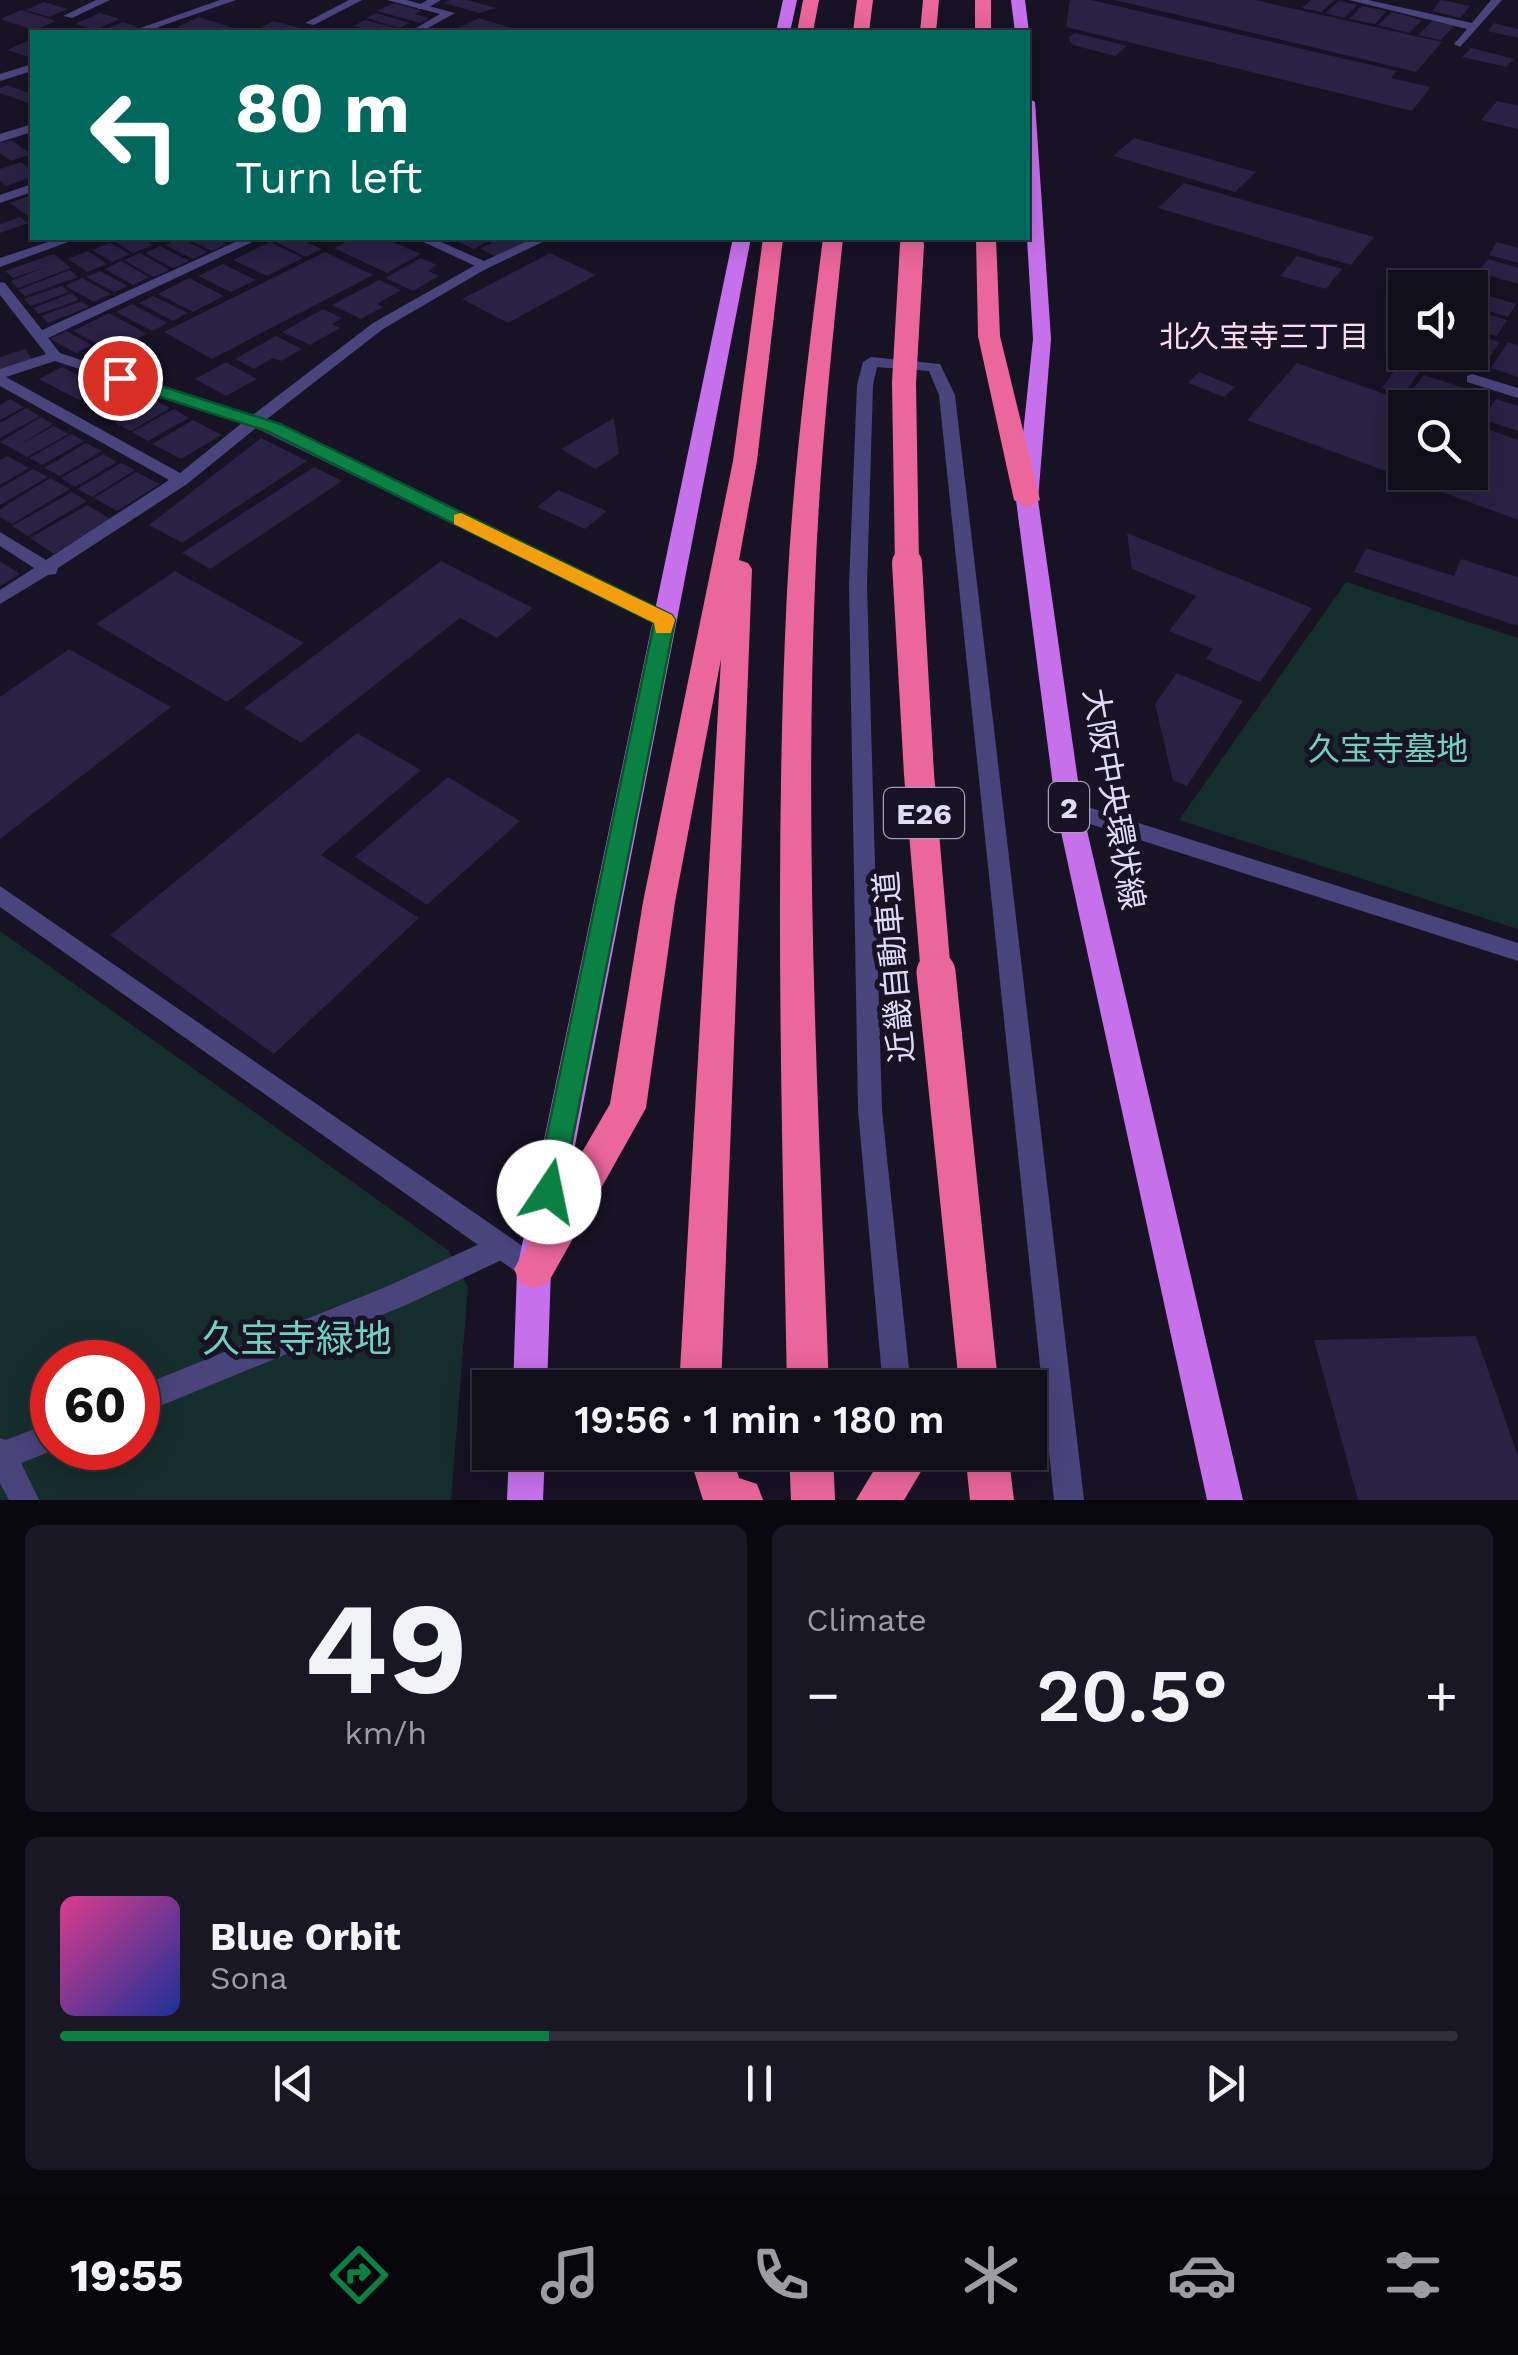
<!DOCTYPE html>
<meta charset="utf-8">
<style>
body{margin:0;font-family:"Work Sans","Noto Sans JP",sans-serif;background:#1a1724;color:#f1f3f6;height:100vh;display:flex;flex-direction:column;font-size:38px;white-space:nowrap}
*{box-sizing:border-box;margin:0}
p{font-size:32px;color:#9c9ca3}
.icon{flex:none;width:55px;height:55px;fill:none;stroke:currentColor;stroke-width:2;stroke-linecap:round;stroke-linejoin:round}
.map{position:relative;height:1500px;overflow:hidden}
.panel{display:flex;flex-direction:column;gap:25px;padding:25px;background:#09080f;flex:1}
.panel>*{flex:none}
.banner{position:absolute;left:30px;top:30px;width:1000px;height:210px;border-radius:0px;box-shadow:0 5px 25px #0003,0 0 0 2px #302e3a;background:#00695c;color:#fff;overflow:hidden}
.controls{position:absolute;left:1388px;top:270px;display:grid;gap:20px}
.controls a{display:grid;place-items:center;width:100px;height:100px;border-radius:0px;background:#110e1b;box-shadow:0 5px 25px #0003,0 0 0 2px #302e3a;font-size:50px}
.speed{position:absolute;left:30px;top:1340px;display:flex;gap:20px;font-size:50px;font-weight:700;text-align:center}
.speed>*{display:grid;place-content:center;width:130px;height:130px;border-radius:50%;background:#110e1b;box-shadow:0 5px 25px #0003,0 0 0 2px #302e3a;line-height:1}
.speed .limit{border:15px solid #d22;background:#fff;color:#111}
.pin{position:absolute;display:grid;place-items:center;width:85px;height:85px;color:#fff;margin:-42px;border:5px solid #fff;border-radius:50%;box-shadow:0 2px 10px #0007}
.me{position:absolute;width:110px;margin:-55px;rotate:11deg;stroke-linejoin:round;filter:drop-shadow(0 0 8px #0008)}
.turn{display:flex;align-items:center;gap:35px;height:210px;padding:0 40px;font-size:45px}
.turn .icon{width:130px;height:130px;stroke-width:2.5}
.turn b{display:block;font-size:70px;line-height:85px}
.big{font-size:75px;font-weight:600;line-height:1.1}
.panel .card{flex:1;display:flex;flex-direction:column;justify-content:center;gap:15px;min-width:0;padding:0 35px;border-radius:15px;background:#1a1724}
.panel .dial{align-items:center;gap:0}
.dial b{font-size:130px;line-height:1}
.song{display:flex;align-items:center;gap:30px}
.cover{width:120px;height:120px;border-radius:15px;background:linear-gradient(135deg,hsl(330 70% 55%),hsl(230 70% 35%))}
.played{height:10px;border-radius:5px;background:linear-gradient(90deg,#0b8043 35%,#302e3a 35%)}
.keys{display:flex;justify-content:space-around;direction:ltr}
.heat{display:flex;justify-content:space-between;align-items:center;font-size:55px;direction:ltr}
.panel .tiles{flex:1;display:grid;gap:25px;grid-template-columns:1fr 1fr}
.card:last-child{grid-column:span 2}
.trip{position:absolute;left:472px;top:1370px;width:575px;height:100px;border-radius:0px;background:#110e1b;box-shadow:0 5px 25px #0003,0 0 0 2px #302e3a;font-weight:600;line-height:100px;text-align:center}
.menu{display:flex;height:160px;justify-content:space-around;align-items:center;background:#07060b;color:#9c9ca3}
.menu .icon{width:70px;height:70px}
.menu .active{color:#0b8043}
.menu b{font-size:45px;color:#f1f3f6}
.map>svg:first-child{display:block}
</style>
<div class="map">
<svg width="1518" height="1500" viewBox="0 0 1518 1500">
<rect width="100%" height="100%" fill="#171224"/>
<!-- green -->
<path fill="#162d2e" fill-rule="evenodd" d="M1346,582l172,56v291l-339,-109z
M0,931l448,319 20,37 -17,213h-451zM52,1362h86v86h-86z"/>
<!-- building -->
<path fill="#2a2143" d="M450,0h17l30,8 -18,5 -35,-10z
M1070,0h21l306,71 -6,7 40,9 -19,24 -346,-84z
M1115,0h139l188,42 -26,30z
M1311,0h24l-14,12 -19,-4z
M1441,0l29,6 -10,12 -28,-7z
M1339,1l18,4 -13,13 -19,-5z
M44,2l24,7 -19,8 -24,-7z
M394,3l28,8 -7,3 14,4 -9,5 -43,-12z
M1362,6l25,5 -12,13 -26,-5z
M21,10l35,11 -22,9 -34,-11z
M1392,12l30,8 -13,13 -31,-8z
M100,13l20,6 -25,11 -20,-6z
M376,13l34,10 -11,5 -33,-10z
M199,17l38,12 -8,3h-36l-16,-5z
M479,18l33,10 -10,4h-52z
M365,20l43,11v1h-32l-23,-6z
M274,21l37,10v1h-60z
M1432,21l22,5 -13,14 -23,-5z
M123,22l15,5 -12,5h-28z
M1494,23l24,6v9l-30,-7z
M1075,33l52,13 -12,10 -42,-11 -5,-7z
M32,39v19l-25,-8z
M1471,48l43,11 -8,8 -44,-10z
M7,85l25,9v6l-4,3 -28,-10v-5z
M1497,101l21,5v23l-37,-9z
M1134,138l122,34 -21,20 -122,-36z
M11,140l20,14 -20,7 -11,-8v-10z
M21,162l11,9v6l-26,9 -6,-5v-12z
M1184,183l190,54 -23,28 -193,-57z
M29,196l3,2v21l-22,-16z
M20,217l9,6 -29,10v-9z
M123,238h18l12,7 -20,8 -19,-12z
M180,238l28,14 -15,7 -28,-14z
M185,238h29l13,6 -15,7z
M286,238h11l25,11 -16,8 -30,-15z
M354,238h29l38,16 -34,19 -53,-25z
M463,238h31l-20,11 -18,-8z
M500,238h32l-34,19 -18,-8z
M270,242l33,16 -36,18 -34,-16z
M1497,242l21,6v15l-29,-8z
M110,243l20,11 -18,8 -20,-12z
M160,246l29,15 -16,7 -28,-15z
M88,251l19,13 -20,8 -19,-13z
M325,252l48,23 -161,84 -48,-27z
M140,253l30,17 -17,7 -29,-17z
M550,253l46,22 -88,48 -46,-24z
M54,254l17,14 -53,20 -7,-7 34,-14 -32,11 -8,-7z
M1297,256l45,13 -16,20 -46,-13z
M421,258l16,7 -9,6 11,5 -26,15 -28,-13z
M1488,259l30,9v16l-40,-12z
M121,261l28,16 -16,8 -28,-16z
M223,264l33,16 -25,12 -33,-16z
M70,270l8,7 -53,19 -7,-6z
M100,271l28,15 -14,6 -28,-15z
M82,278l29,16 -17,8 -29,-16z
M189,278l35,18 -31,16 -35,-18z
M379,280l22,10 -24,14 6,3 -22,12 -29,-14z
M62,286l7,6 -38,14 -7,-7z
M1470,290l46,14 -8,13 -38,-12z
M72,293l7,7 -40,14 -6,-6z
M153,296l35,17 -15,8 -34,-18z
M82,301l7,6 -41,16 -7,-7z
M132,304l36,19 -16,8 -36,-19z
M323,309l19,9 -10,6 8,4 -30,17 -28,-13z
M1470,309l37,11 -10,16 -27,-8z
M109,313l38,21 -35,18 -39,-21z
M66,331l26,14 -16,8 -26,-14z
M1470,333l30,9 -14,21 -31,-10 15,-1z
M276,336l26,13 -21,12 -8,-3 -19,11 -19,-10z
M1508,342l10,4v31l-27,-9z
M25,349l7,10 -32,11v-13z
M226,362l31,17 -31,17 -31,-17z
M1297,363l125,44 -17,1v64h65v-49l48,17v80l-271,-100z
M1400,363l21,7 -18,25 -21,-7z
M62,367l40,20 -23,13 -40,-21z
M1199,372l36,15 -11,10 -36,-14z
M1424,375l61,20 -15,22v-9h-22l-39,-14z
M127,389l21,12 -36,20 -22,-12z
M10,399l14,8 -24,13v-15z
M1496,399l22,7v25l-36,-12z
M155,400l15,8 -39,23 -16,-8z
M26,408l14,8 -40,22v-15z
M174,409l15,9 -41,23 -16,-9z
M41,417l12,7 -35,22 36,-20 15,8 -42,23 -27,-15z
M614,418l5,36 -24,15 -34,-20z
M193,420l29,15 -41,24 -29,-15z
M72,434l12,7 -42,24 -13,-7z
M261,438l46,23 -125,82 -33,-18z
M86,443l16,8 -42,25 -16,-8z
M103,454l14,8 -42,25 -14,-9z
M8,456l21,12 -29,17v-25z
M121,463l14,7 -43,27 -15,-8z
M314,467l28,14 -132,88 -28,-16z
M33,469l15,8 -48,28v-17z
M136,472l24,12 -43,27 -23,-13z
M50,478l20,11 -58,35 -12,-7v-8z
M558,490l49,21 -22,18 -48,-22z
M72,492l15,9 -59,35 -16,-10z
M87,505l24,14 -57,35 -24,-16z
M1127,533l185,75 -52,74 -54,-23 7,-10 -44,-18 27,-35 -64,-27z
M1366,548l88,28 7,-17 57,18v49l-164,-54z
M0,561l20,13 -20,12z
M441,561l92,47 -36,30 -37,-20 -159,125 -57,-35z
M175,571l129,72 -77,59 -131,-78z
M69,649l102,58 -171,132v-142z
M1177,673l66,28 -56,85 -14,-6 -18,-76z
M1420,732l25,9 -6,19 -26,-9z
M357,733l64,37 -100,85 98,63 -145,136 -164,-119z
M448,777l72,44 -93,84 -72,-48z
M1476,1336l42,120v44h-160l-44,-160z"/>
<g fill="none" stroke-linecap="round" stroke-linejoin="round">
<!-- service -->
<path fill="#4a447d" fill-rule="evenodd" d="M96,0h14l-38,18 -9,-2z
M349,0h13l-48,25 -9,-2z
M428,0h13l-15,9h-8v-4z
M1349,0h19l104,23 19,-23h11l-42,47 -6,-3 13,-15z
M148,25l20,5 2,2 -26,-2 -2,-2z
M479,263l12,3 -108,63 -125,97h-12v-6l127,-97z
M871,357l69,7 15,31 129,1105h-30l-115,-1105 -10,-24 -52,-4 -4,18 -6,200 15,525 29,278h-28l-25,-278 -9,-525 8,-200 6,-23z
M1472,374l46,14v10l-51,-16v-6z"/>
<!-- pedestrian -->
<path fill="#4a447d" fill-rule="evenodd" d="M501,1234l9,4 4,9 -4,9 -104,49 -268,110v-28l250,-101z
M52,1422v26h7l-38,15 18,37h-30l-9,-17v-45l6,2z"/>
<!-- minor -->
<path fill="#4a447d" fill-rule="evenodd" d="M220,0h16l-92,32h-15z
M387,0h19l49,13 -34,19h-12l31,-18z
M32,64v7l-32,10v-7z
M32,124v8l-32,10v-8z
M32,184v8l-32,11v-8z
M60,238h19l-79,29v-9z
M244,238h17l-213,100 12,15 219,72 392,191 3,4 -3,4h-12l-403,-196 -69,56 -129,84 -2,6 -8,1 -48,29v-14l34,-22 -34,-22v-14l46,28 123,-80 -169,-94v-17l46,-15 -46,-59v-13l5,1 37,47zM55,361l187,62 -62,50 -174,-96z
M415,238h17l52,23 50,-23h17l-67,32z
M1069,801l449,142v18l-456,-146 -3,-6 3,-6z
M0,886l543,374 4,9 -4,9 -9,4 -9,-4 -525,-371z"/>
<!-- primary -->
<path fill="#c671eb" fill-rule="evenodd" d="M783,0h14l-7,32h-14z
M1011,0h14l4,32 -1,2 -13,-2z
M1028,98l7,4 16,237 -13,161 44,309 161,691h-36l-151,-691 -40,-309 17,-161 -6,-101z
M733,238h18l-200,1031 -4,119h-34l4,-119z
M509,1452h36l-2,48h-36z"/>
<!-- motorway -->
<path fill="#ea669c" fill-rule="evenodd" d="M803,0h16l-6,32h-16z
M857,0h16l-4,32h-16z
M923,0h16l-3,32h-16z
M975,0h16v32h-16z
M763,238h20l-26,223 -18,99 9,3 4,6 -31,819h-42l42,-729 -46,243 -29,206 -98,175 -14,5 -14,-5 -6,-14 96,-165 33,-202 90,-441z
M823,238h20c-12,115 -24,231 -28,347 -11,267 4,536 14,803h-42c-5,-265 -13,-531 0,-796 6,-118 21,-236 36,-354z
M976,238h20l4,98 40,164 -13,8 -13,-8 -36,-164z
M688,1452h43l8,26 18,6 6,16h-60z
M789,1452h44l2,48h-44z
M885,1452h36l5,11 -22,37h-48z
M965,1452h43l6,48h-44z"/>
<!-- motorway-bridge-far3 -->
<path stroke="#ea669c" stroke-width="19" d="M911,248l1,-10"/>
<!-- motorway-bridge-far2 -->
<path stroke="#ea669c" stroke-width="24" d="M907,565l-3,-182 8,-138"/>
<!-- motorway-bridge-far1 -->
<path stroke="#ea669c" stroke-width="30" d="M907,563l12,211 17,200"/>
<!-- motorway-bridge -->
<path stroke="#ea669c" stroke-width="39" d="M936,972l43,416"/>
</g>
<!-- route -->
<path fill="#0b8043" stroke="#07532c" stroke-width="2.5" d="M120,373l160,51 392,191 3,5 -115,582 -11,4 -10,-4 -4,-10 119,-569 -387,-192 -153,-49v-7z"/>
<!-- slow -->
<path fill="#f59e0b" d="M461,513l211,102 3,5 -4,13h-15l-2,-10 -200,-99v-9z"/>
<g text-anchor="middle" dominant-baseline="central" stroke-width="10" stroke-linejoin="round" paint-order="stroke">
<!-- far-neighbourhood labels -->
<g font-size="30" fill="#fadded" stroke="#171224">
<text x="1264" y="336">北久宝寺三丁目</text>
</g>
<!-- shield labels -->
<g fill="#171224" stroke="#a49fba" stroke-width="2.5">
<rect x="1049" y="782" width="40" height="50" rx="8"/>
<rect x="884" y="788" width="80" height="50" rx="8"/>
</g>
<g font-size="30" font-weight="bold" fill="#e1dbfa">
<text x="1069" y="807">2</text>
<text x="924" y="813">E26</text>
</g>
<!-- park labels -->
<g font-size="32" fill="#70d1bf" stroke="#171224">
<text x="1388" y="749">久宝寺墓地</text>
</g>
<!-- street labels -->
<g font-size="32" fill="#e1dbfa" stroke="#171224">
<text transform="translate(1114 799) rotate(80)">大阪中央環状線</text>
<text transform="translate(894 967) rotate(-95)">近畿自動車道</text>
</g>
<!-- near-park labels -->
<g font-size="38" fill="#70d1bf" stroke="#171224">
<text x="297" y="1339">久宝寺緑地</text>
</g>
</g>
</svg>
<div class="controls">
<a><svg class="icon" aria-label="sound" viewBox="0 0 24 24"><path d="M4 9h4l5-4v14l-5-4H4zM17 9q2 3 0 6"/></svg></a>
<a><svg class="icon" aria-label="search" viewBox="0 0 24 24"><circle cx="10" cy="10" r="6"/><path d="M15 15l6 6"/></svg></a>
</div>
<div class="speed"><div class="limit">60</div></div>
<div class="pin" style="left:120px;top:378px;background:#d93025"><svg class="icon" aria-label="arrive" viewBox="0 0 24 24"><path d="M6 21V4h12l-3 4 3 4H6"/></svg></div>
<svg class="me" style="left:549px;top:1192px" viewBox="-20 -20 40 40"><circle r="19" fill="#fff"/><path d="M0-13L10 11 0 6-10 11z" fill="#0b8043"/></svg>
<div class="trip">19:56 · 1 min · 180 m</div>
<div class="banner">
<div class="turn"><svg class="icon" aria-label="left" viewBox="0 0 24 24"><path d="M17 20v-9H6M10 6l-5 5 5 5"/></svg><div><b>80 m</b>Turn left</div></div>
</div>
</div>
<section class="panel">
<div class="tiles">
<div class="card dial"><b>49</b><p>km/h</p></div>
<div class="card"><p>Climate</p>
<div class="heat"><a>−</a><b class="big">20.5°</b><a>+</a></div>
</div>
<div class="card">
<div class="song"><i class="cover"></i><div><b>Blue Orbit</b><p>Sona</p></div></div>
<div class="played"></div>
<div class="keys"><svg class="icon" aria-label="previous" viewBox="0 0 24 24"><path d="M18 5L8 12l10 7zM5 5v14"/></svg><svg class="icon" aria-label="pause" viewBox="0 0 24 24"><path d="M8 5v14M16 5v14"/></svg><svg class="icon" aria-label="next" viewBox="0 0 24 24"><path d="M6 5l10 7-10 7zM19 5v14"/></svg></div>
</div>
</div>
</section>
<nav class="menu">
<b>19:55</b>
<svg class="icon active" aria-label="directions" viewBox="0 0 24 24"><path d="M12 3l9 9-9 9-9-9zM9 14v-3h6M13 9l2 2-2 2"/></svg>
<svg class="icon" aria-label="music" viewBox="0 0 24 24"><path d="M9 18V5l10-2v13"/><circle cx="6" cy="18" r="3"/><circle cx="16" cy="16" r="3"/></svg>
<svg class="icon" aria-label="phone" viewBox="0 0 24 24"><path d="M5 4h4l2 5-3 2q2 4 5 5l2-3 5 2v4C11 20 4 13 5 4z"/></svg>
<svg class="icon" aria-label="climate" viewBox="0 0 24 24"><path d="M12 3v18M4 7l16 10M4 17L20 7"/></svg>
<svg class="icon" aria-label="car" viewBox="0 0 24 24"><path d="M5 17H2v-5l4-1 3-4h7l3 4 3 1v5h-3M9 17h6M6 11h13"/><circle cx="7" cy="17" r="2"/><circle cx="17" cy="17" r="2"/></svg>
<svg class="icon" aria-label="filters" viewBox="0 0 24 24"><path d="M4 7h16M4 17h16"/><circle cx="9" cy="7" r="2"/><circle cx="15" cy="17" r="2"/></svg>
</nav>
